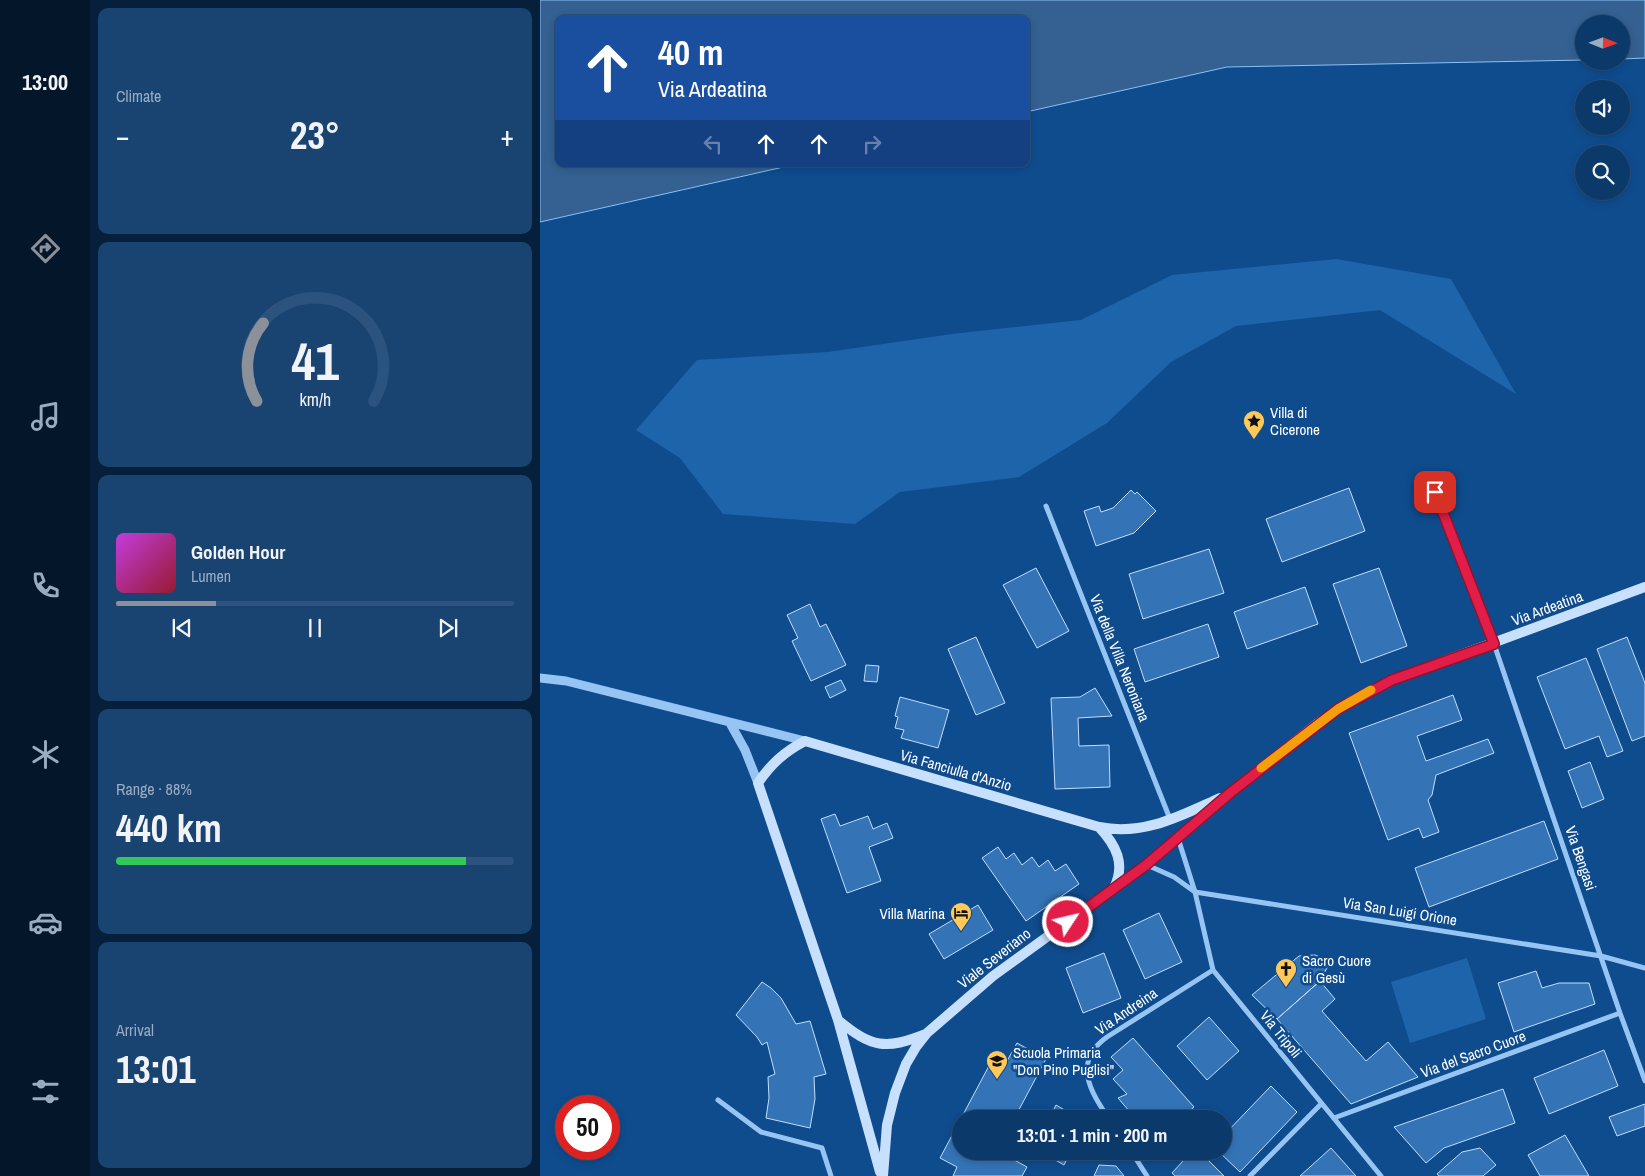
<!DOCTYPE html>
<meta charset="utf-8">
<style>
body{margin:0;font-family:"Archivo Narrow",sans-serif;background:#194472;color:#f1f3f6;height:100vh;display:flex;flex-direction:column;font-size:19px;white-space:nowrap}
*{box-sizing:border-box;margin:0}
p{font-size:16px;color:#9aacc1}
.icon{flex:none;width:28px;height:28px;fill:none;stroke:currentColor;stroke-width:2;stroke-linecap:round;stroke-linejoin:round}
.map{position:relative;flex:1;overflow:hidden}
.drawer{display:flex;flex-direction:column;gap:8px;padding:8px;background:#061f3a;width:450px}
.drawer>*{flex:none}
.top-card{position:absolute;left:15px;top:15px;width:475px;height:152px;border-radius:10px;box-shadow:0 2px 8px #0003,0 0 0 1px #2b537e;background:#1a4fa0;color:#fff;overflow:hidden}
.needle{width:32px;rotate:91deg}
.fabs{position:absolute;left:1035px;top:15px;display:grid;gap:10px}
.fabs a{display:grid;place-items:center;width:55px;height:55px;border-radius:50%;background:#0b396a;box-shadow:0 2px 8px #0003,0 0 0 1px #2b537e;font-size:25px}
.speed{position:absolute;left:15px;top:1095px;display:flex;gap:10px;font-size:25px;font-weight:700;text-align:center}
.speed>*{display:grid;place-content:center;width:65px;height:65px;border-radius:50%;background:#0b396a;box-shadow:0 2px 8px #0003,0 0 0 1px #2b537e;line-height:1}
.speed .limit{border:8px solid #d22;background:#fff;color:#111}
.pin{position:absolute;display:grid;place-items:center;width:42px;height:42px;color:#fff;margin:-21px;border-radius:10px;box-shadow:0 2px 8px #0006}
.me{position:absolute;width:55px;margin:-28px;rotate:55deg;stroke-linejoin:round;filter:drop-shadow(0 0 4px #0008)}
.turn{display:flex;align-items:center;gap:18px;height:105px;padding:0 20px;font-size:22px}
.turn .icon{width:65px;height:65px;stroke-width:2.5}
.turn b{display:block;font-size:35px;line-height:42px}
.lanes{display:flex;align-items:center;height:48px;padding:0 20px;background:#0003;justify-content:center;gap:25px;direction:ltr}
.lanes .off{opacity:.35}
.big{font-size:38px;font-weight:700;line-height:1.1}
.drawer .card{flex:1;display:flex;flex-direction:column;justify-content:center;gap:8px;min-width:0;padding:0 18px;border-radius:10px;background:#194472}
.drawer .dial{align-items:center;gap:0}
.dial svg{height:130px;overflow:visible;fill:none;stroke:#2b537e;stroke-width:7;stroke-linecap:round;text-anchor:middle}
.dial text{fill:#f1f3f6;stroke:none}
.song{display:flex;align-items:center;gap:15px}
.cover{width:60px;height:60px;border-radius:8px;background:linear-gradient(135deg,hsl(290 70% 55%),hsl(350 70% 35%))}
.played{height:5px;border-radius:2px;background:linear-gradient(90deg,#8c9099 25%,#2b537e 25%)}
.keys{display:flex;justify-content:space-around;direction:ltr}
.heat{display:flex;justify-content:space-between;align-items:center;font-size:28px;direction:ltr}
.charge{height:8px;border-radius:4px;background:linear-gradient(90deg,#34c759 88%,#2b537e 0)}
.trip{position:absolute;left:412px;top:1110px;width:280px;height:50px;border-radius:25px;background:#0b396a;box-shadow:0 2px 8px #0003,0 0 0 1px #2b537e;font-weight:700;line-height:50px;text-align:center}
main{display:flex;flex:1;min-height:0}
.dock{display:flex;flex-direction:column;width:90px;justify-content:space-around;align-items:center;background:#04172a;color:#9aacc1}
.dock .icon{width:35px;height:35px}
.dock .selected{color:#8c9099}
.dock b{font-size:22px;color:#f1f3f6}
.map>svg:first-child{display:block}
</style>
<main>
<nav class="dock">
<b>13:00</b>
<svg class="icon selected" aria-label="directions" viewBox="0 0 24 24"><path d="M12 3l9 9-9 9-9-9zM9 14v-3h6M13 9l2 2-2 2"/></svg>
<svg class="icon" aria-label="music" viewBox="0 0 24 24"><path d="M9 18V5l10-2v13"/><circle cx="6" cy="18" r="3"/><circle cx="16" cy="16" r="3"/></svg>
<svg class="icon" aria-label="phone" viewBox="0 0 24 24"><path d="M5 4h4l2 5-3 2q2 4 5 5l2-3 5 2v4C11 20 4 13 5 4z"/></svg>
<svg class="icon" aria-label="climate" viewBox="0 0 24 24"><path d="M12 3v18M4 7l16 10M4 17L20 7"/></svg>
<svg class="icon" aria-label="car" viewBox="0 0 24 24"><path d="M5 17H2v-5l4-1 3-4h7l3 4 3 1v5h-3M9 17h6M6 11h13"/><circle cx="7" cy="17" r="2"/><circle cx="17" cy="17" r="2"/></svg>
<svg class="icon" aria-label="filters" viewBox="0 0 24 24"><path d="M4 7h16M4 17h16"/><circle cx="9" cy="7" r="2"/><circle cx="15" cy="17" r="2"/></svg>
</nav>
<section class="drawer">
<div class="card"><p>Climate</p>
<div class="heat"><a>−</a><b class="big">23°</b><a>+</a></div>
</div>
<div class="card dial"><svg viewBox="0 0 100 80">
<path d="M14 69A42 42 0 1 1 86 69"/>
<path d="M14 69A42 42 0 0 1 18 21" stroke="#8c9099"/>
<text x="50" y="56" font-size="32" font-weight="700">41</text>
<text x="50" y="72" font-size="11">km/h</text>
</svg></div>
<div class="card">
<div class="song"><i class="cover"></i><div><b>Golden Hour</b><p>Lumen</p></div></div>
<div class="played"></div>
<div class="keys"><svg class="icon" aria-label="previous" viewBox="0 0 24 24"><path d="M18 5L8 12l10 7zM5 5v14"/></svg><svg class="icon" aria-label="pause" viewBox="0 0 24 24"><path d="M8 5v14M16 5v14"/></svg><svg class="icon" aria-label="next" viewBox="0 0 24 24"><path d="M6 5l10 7-10 7zM19 5v14"/></svg></div>
</div>
<div class="card"><p>Range · 88%</p><b class="big">440 km</b><div class="charge"></div></div>
<div class="card"><p>Arrival</p><b class="big">13:01</b></div>
</section>
<div class="map">
<svg width="1105" height="1176" viewBox="0 0 1105 1176">
<rect width="100%" height="100%" fill="#0f4c8e"/>
<!-- green -->
<path fill="#1e64ab" d="M796,259l115,20 65,115 -136,-84 -144,16 -65,36 -64,61 -88,54 -119,15 -45,32 -132,-10 -43,-56 -44,-28 61,-70 131,-8 124,-18 129,-14 91,-45z
M927,958l19,61 -76,24 -19,-61z"/>
<!-- water -->
<path fill="#346192" stroke="#89c1f7" d="M0,0h1105v58l-24,1v-35h-37v36l-357,7 -201,45v-93h-467v145h238l-257,58z"/>
<!-- building -->
<path fill="#3474b6" stroke="#bfdefe" d="M809,488l16,43 -83,31 -16,-43z
M591,490l4,4 2,-2 19,19 -22,22 -38,13 -12,-35 15,-5 2,6 12,-4z
M669,549l15,44 -81,26 -14,-45z
M496,568l33,63 -32,17 -34,-63z
M839,568l28,78 -46,17 -28,-79z
M765,587l13,37 -71,25 -13,-37z
M270,604l10,23 6,-3 20,41 -35,16 -19,-40 6,-3 -11,-23z
M668,624l11,33 -74,25 -11,-33z
M436,637l29,66 -29,12 -28,-66z
M1087,637l18,46v53l-13,5 -35,-92z
M1046,658l37,93 -16,6 -8,-21 -34,13 -28,-72z
M326,665l13,1 -2,16 -13,-1z
M301,680l5,10 -16,8 -5,-11z
M555,688l17,28 -34,2 1,28 30,-1 1,42 -55,2 -4,-91 29,-1z
M913,695l9,25 -45,16 9,25 62,-22 6,14 -58,22 -4,20 -4,5 11,32 -16,6 -4,-10 -31,12 -39,-107z
M360,697l49,13 -11,38 -37,-10 3,-8 -9,-2 3,-11 -3,-1z
M1050,762l14,37 -22,9 -14,-37z
M295,814l5,12 28,-10 5,13 14,-6 6,15 -24,9 12,34 -34,12 -26,-74z
M1004,821l14,38 -129,48 -14,-39z
M458,847l8,12 8,-6 8,12 10,-8 7,10 9,-7 7,11 11,-7 13,20 -53,37 -44,-63z
M438,905l15,25 -49,29 -15,-25z
M619,913l23,49 -37,17 -22,-49z
M564,953l17,45 -38,15 -17,-45z
M775,955l10,4 3,7 -8,15 -43,38 -25,-24 47,-39z
M996,971l6,17 17,-5h30l6,21 -81,28 -16,-49z
M780,981l15,18 -13,12 44,50 22,-19 30,35 -67,27 -74,-85z
M222,982l9,6 10,10 15,26 14,-3 16,53 -12,3 1,22 -5,29 -44,-10 3,-20 -1,-21 7,-3 -8,-32 -5,3 -5,-8 -21,-22z
M669,1017l30,34 -32,29 -30,-34z
M593,1038l61,69 -13,12h-22l-3,-4 -5,4h-15l-18,-21 9,-4 -14,-15 10,-9 -12,-13z
M477,1043l29,16 -32,60h-53v32h37l29,16 -5,9h-69l4,-9 -17,-9 51,-96 12,6z
M1064,1050l14,36 -69,28 -15,-36z
M731,1086l26,26 -57,60 -22,-21h6v-16z
M963,1089l12,34 -71,25 -18,15 -32,-36z
M1105,1104v22l-28,10 -8,-19z
M516,1105l24,14h-31z
M1025,1135l24,41h-49l-12,-21z
M791,1148l25,28h-56z
M940,1148l16,17 -13,11h-44l-2,-2 25,-22z
M500,1151h31l-7,14z
M652,1151h7l25,25h-49l-3,-3z
M559,1165l17,1 8,10h-30z"/>
<g fill="none" stroke-linecap="round" stroke-linejoin="round">
<!-- service -->
<path stroke="#97c5f3" stroke-width="4" d="M895,492l58,149"/>
<!-- minor -->
<path stroke="#97c5f3" stroke-width="5" d="M506,506l124,313
M954,644l126,369 25,68
M638,838l17,54 18,78 168,206
M607,865l27,12 21,15 406,64 44,12
M178,1100l43,32 61,16 9,28
M794,1118l286,-105
M569,1119c-19,-28 -37,-57 -2,-82l106,-67
M591,1151l16,25
M710,1176l71,-72"/>
<!-- tertiary -->
<path stroke="#97c5f3" stroke-width="9" d="M0,678l26,3 239,60
M190,723l15,27 13,33"/>
<!-- secondary -->
<path stroke="#c7e0fd" stroke-width="10" d="M559,827c17,18 27,37 15,61
M298,1020c34,28 47,30 88,14
M340,1172l-42,-152 -80,-237c13,-19 26,-31 47,-42l294,86c45,9 81,-11 121,-29
M343,1176l4,-51 8,-32 11,-29 10,-17 11,-14 66,-57 153,-111 84,-72 87,-69 31,-21 44,-23 253,-93"/>
</g>
<g fill="none" stroke-linecap="round" stroke-linejoin="round">
<!-- route casing -->
<g stroke="#92132f" stroke-width="12">
<path id="route" d="M528,922l78,-57 84,-72 108,-84 54,-29 102,-36 -59,-152"/>
</g>
<!-- route -->
<use href="#route" stroke="#e11d48" stroke-width="9"/>
<!-- slow -->
<path stroke="#f59e0b" stroke-width="9" d="M721,768l77,-59 33,-19"/>
</g>
<!-- icons -->
<defs>
<g id="sight-pin" transform="scale(1.125)"><path d="M0 17L-7.5 6A9.5 9.5 0 1 1 7.5 6Z" fill="#ffc859" stroke="#0f4c8e"/><path d="M0-6L1.8-2.2L6-1.7L2.9 1.2L3.7 5.4L0 3.3L-3.7 5.4L-2.9 1.2L-6-1.7L-1.8-2.2Z" fill="#111"/></g>
<g id="hotel-pin" transform="scale(1.125)"><path d="M0 17L-7.5 6A9.5 9.5 0 1 1 7.5 6Z" fill="#ffc859" stroke="#0f4c8e"/><path d="M-6-4.5h1.5V1H6V5H4.5V3h-9V5H-6ZM-4 0a1.8 1.8 0 1 1 3.6 0ZM.5 0V-2.5h3Q6-2.5 6 0Z" fill="#111"/></g>
<g id="church-pin" transform="scale(1.125)"><path d="M0 17L-7.5 6A9.5 9.5 0 1 1 7.5 6Z" fill="#ffc859" stroke="#0f4c8e"/><path d="M-1.2-6h2.4v3.5h3.3v2.4h-3.3V6h-2.4V-.1h-3.3v-2.4h3.3Z" fill="#111"/></g>
<g id="school-pin" transform="scale(1.125)"><path d="M0 17L-7.5 6A9.5 9.5 0 1 1 7.5 6Z" fill="#ffc859" stroke="#0f4c8e"/><path d="M0-5L7-2L0 1L-7-2ZM-4 1L0 2.5L4 1V4Q0 6-4 4Z" fill="#111"/></g>
</defs>
<g fill-rule="evenodd">
<use href="#sight-pin" x="714" y="421"/>
<use href="#hotel-pin" x="421" y="913"/>
<use href="#church-pin" x="746" y="969"/>
<use href="#school-pin" x="457" y="1061"/>
</g>
<g text-anchor="middle" dominant-baseline="central" stroke-width="5" stroke-linejoin="round" paint-order="stroke">
<!-- poi labels -->
<g font-size="15" fill="#fff" stroke="#0f4c8e" text-anchor="start">
<text x="730" y="412">Villa di<tspan x="730" dy="17">Cicerone</tspan></text>
<text x="405" y="913" text-anchor="end">Villa Marina</text>
<text x="762" y="960">Sacro Cuore<tspan x="762" dy="17">di Gesù</tspan></text>
<text x="473" y="1052">Scuola Primaria<tspan x="473" dy="17">"Don Pino Puglisi"</tspan></text>
</g>
<!-- street labels -->
<g font-size="15" fill="#fff" stroke="#0f4c8e">
<text transform="translate(1007 608) rotate(-20)">Via Ardeatina</text>
<text transform="translate(580 658) rotate(68)">Via della Villa Neroniana</text>
<text transform="translate(416 770) rotate(16)">Via Fanciulla d'Anzio</text>
<text transform="translate(1041 858) rotate(71)">Via Bengasi</text>
<text transform="translate(860 911) rotate(9)">Via San Luigi Orione</text>
<text transform="translate(454 958) rotate(-38)">Viale Severiano</text>
<text transform="translate(586 1011) rotate(-34)">Via Andreina</text>
<text transform="translate(741 1034) rotate(51)">Via Tripoli</text>
<text transform="translate(933 1054) rotate(-20)">Via del Sacro Cuore</text>
</g>
</g>
</svg>
<div class="fabs">
<a><svg class="needle" viewBox="-14 -14 28 28"><path d="M0-13l5 13h-10z" fill="#e53935"/><path d="M0 13l5-13h-10z" fill="#9aacc1"/></svg></a>
<a><svg class="icon" aria-label="sound" viewBox="0 0 24 24"><path d="M4 9h4l5-4v14l-5-4H4zM17 9q2 3 0 6"/></svg></a>
<a><svg class="icon" aria-label="search" viewBox="0 0 24 24"><circle cx="10" cy="10" r="6"/><path d="M15 15l6 6"/></svg></a>
</div>
<div class="speed"><div class="limit">50</div></div>
<div class="pin" style="left:895px;top:492px;background:#d93025"><svg class="icon" aria-label="arrive" viewBox="0 0 24 24"><path d="M6 21V4h12l-3 4 3 4H6"/></svg></div>
<svg class="me" style="left:528px;top:922px" viewBox="-20 -20 40 40"><circle r="17" fill="#e11d48" stroke="#fff" stroke-width="3"/><path d="M0-11L8 9 0 5-8 9z" fill="#fff"/></svg>
<div class="trip">13:01 · 1 min · 200 m</div>
<div class="top-card">
<div class="turn"><svg class="icon" aria-label="ahead" viewBox="0 0 24 24"><path d="M12 20V5M6 11l6-6 6 6"/></svg><div><b>40 m</b>Via Ardeatina</div></div>
<div class="lanes"><svg class="icon off" aria-label="left" viewBox="0 0 24 24"><path d="M17 20v-9H6M10 6l-5 5 5 5"/></svg><svg class="icon" aria-label="ahead" viewBox="0 0 24 24"><path d="M12 20V5M6 11l6-6 6 6"/></svg><svg class="icon" aria-label="ahead" viewBox="0 0 24 24"><path d="M12 20V5M6 11l6-6 6 6"/></svg><svg class="icon off" aria-label="right" viewBox="0 0 24 24"><path d="M7 20v-9h11M14 6l5 5-5 5"/></svg></div>
</div>
</div>
</main>
